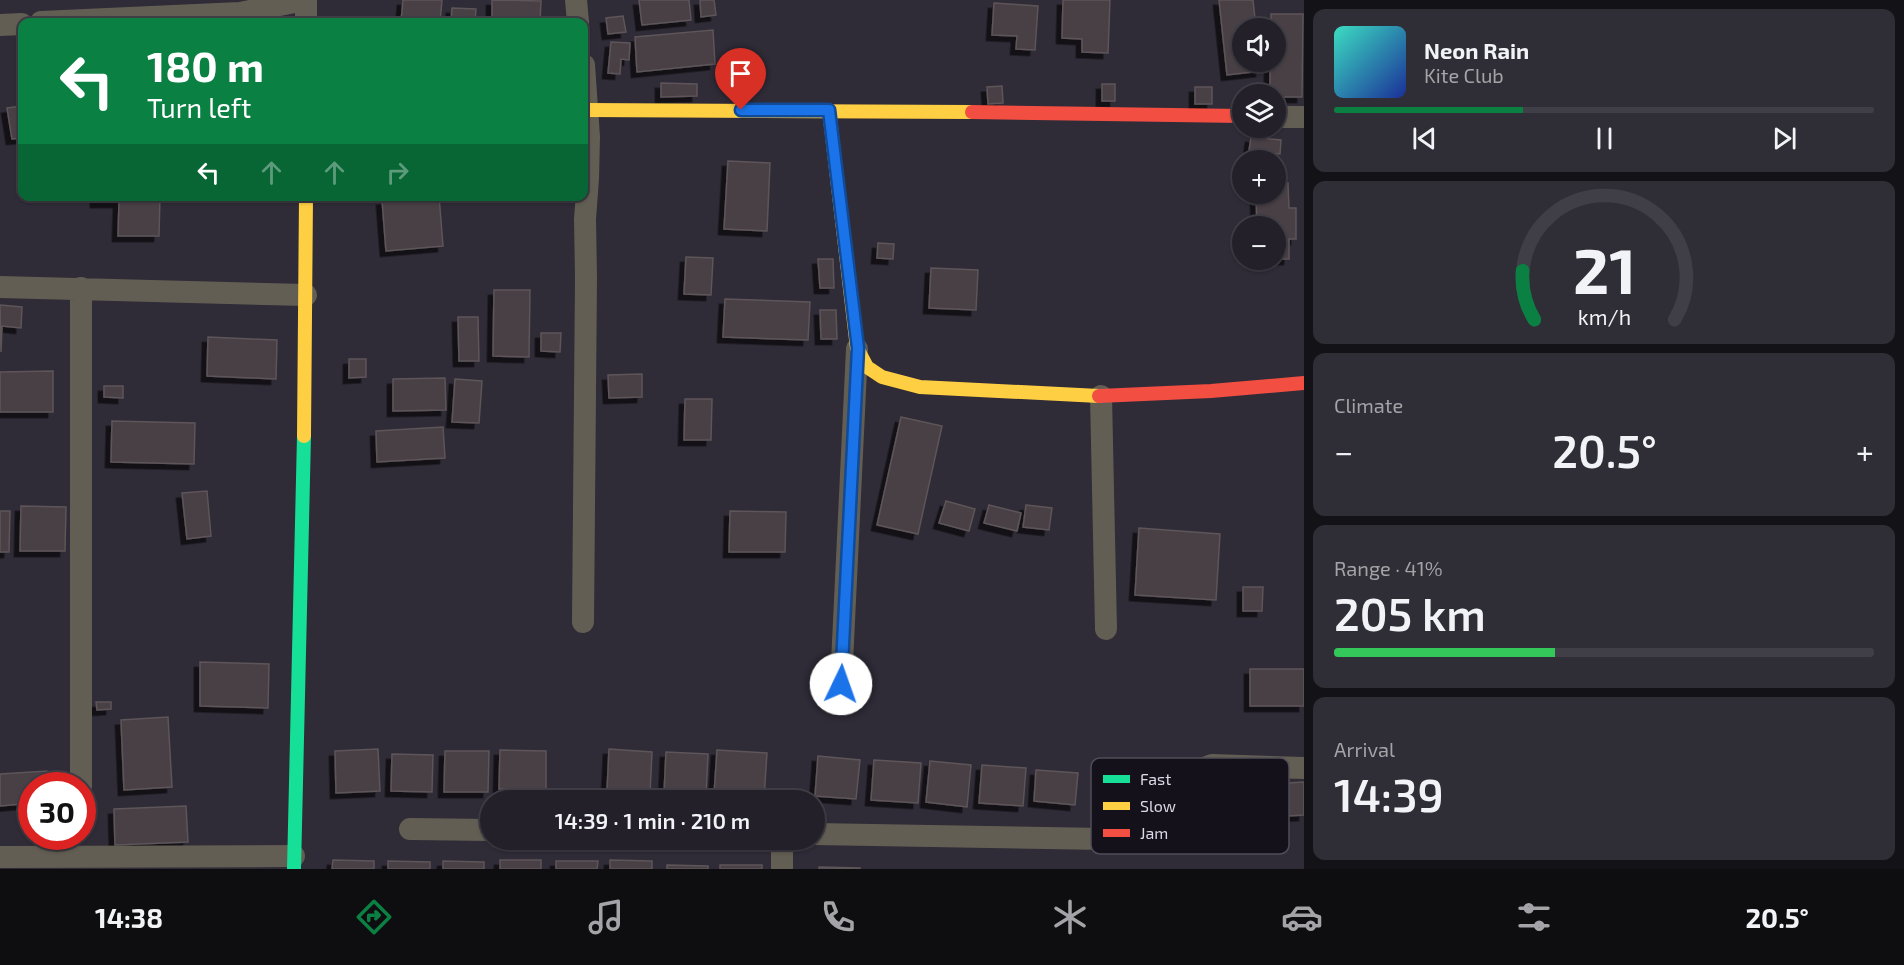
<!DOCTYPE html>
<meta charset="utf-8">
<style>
body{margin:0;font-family:"Exo 2",sans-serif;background:#2f2d35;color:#f1f3f6;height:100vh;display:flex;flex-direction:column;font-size:22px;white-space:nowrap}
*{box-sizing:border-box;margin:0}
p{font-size:20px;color:#a3a3a8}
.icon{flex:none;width:33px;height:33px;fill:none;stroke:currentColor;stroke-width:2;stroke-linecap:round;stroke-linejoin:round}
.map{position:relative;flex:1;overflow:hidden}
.side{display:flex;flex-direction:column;gap:9px;padding:9px;background:#131217;width:600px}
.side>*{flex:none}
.top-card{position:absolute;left:18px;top:18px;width:570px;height:183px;border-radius:12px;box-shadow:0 2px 4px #0004,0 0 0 2px #403e46;background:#0b8043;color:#fff;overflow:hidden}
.controls{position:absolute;left:1232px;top:18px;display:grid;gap:12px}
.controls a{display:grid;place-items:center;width:54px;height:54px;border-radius:50%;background:#232029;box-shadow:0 2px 4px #0004,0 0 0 2px #403e46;font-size:30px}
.speed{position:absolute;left:18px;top:772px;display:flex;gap:12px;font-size:30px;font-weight:700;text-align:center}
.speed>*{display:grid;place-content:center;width:78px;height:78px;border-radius:50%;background:#232029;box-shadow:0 2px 4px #0004,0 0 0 2px #403e46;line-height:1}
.speed .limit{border:9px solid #d22;background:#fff;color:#111}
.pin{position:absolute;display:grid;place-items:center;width:51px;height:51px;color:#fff;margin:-62px -26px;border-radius:50% 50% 50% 0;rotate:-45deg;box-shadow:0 0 6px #0007}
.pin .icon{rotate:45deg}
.me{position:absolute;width:66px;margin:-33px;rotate:3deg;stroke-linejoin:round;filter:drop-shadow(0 0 4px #0008)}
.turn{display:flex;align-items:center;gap:21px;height:126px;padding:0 30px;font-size:27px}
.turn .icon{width:78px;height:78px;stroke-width:2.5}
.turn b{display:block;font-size:42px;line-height:51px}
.lanes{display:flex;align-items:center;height:57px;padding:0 30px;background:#0003;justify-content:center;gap:30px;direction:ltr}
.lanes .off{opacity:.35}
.big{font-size:45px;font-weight:600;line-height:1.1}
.side .widget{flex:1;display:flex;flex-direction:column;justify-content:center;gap:9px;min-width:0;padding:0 21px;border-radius:12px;background:#2f2d35}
.side .dial{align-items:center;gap:0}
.dial svg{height:156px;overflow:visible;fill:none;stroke:#403e46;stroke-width:7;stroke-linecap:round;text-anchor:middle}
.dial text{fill:#f1f3f6;stroke:none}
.song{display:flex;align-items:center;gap:18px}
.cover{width:72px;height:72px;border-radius:9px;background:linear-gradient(135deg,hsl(170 70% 55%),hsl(230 70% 35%))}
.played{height:6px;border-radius:3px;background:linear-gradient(90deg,#0b8043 35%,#403e46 35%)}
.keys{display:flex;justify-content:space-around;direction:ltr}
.heat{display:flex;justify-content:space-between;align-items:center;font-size:33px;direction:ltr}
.charge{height:9px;border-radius:4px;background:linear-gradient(90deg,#34c759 41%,#403e46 0)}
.trip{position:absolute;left:480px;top:790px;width:345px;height:60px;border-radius:30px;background:#232029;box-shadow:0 2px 4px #0004,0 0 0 2px #403e46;font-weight:600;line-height:60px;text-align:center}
.tabs{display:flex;height:96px;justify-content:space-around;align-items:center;background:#0e0d10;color:#a3a3a8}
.tabs .icon{width:42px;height:42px}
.tabs .active{color:#0b8043}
.tabs b{font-size:27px;color:#f1f3f6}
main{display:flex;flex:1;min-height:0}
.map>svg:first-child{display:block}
</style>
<main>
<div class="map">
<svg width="1304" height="869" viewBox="0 0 1304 869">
<defs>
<filter id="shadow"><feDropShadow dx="-5.5" dy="5.5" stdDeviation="0" flood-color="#0009"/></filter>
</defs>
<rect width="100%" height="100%" fill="#2f2b37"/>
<!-- building -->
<path fill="#484045" stroke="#5d5559" stroke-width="1.5" filter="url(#shadow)" d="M403,0h39l-2,22h-39z
M492,0l49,1 -1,21h-48z
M639,0h50l2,20 -49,5z
M700,0h14l2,15 -15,2z
M1063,0h47l-2,53 -26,-1v-13l-20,-1z
M1219,0h34l3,28h-14v34h18l1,9 -34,4z
M994,3l44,3 -3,44 -19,-1 1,-13 -25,-1z
M452,8l24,1 -1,13h-24z
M1271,14h32l-1,83h-27v-3h-5v-32h5v-34h-4z
M623,16l3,16 -18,2 -2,-16z
M713,30l2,34 -78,8 -2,-35z
M611,42l19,1 -1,17 -8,-1 -1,15 -12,-1z
M661,83l36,1v12l-36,1z
M1102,84h13v17h-13z
M1002,86l1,17 -15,1 -1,-17z
M1195,87h17v17h-17z
M22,106v32l-10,1 -5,-31z
M1251,137l30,3 -1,14 -31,-3z
M728,161l42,2 -3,68 -43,-2z
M1275,183h13l1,25h7v31h-7v20h-14v-33h-18l-1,-32h19z
M96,196h64l-1,40h-41l1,-34h-23z
M417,196h22l4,50 -57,5 -4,-51z
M878,243l16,1 -1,15 -16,-1z
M686,257l27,1 -2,37 -27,-1z
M818,259h15l1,29h-14z
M931,268l47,2 -2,40 -47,-2z
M494,290h36l-1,67 -36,-1z
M725,299l85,3 -2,38 -85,-3z
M0,305l22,2 -1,21 -19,-2 -1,26z
M820,310h16l1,29h-16z
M458,317h20l1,44h-20z
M541,333h20l-1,19 -19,-1z
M208,337l69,3 -1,39 -69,-3z
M349,359h17v18l-17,1z
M53,371v41h-53v-40z
M642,374v23l-33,1 -1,-23z
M445,378l1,32 -53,1v-32z
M455,379l27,2 -3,42 -27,-1z
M104,386h19v12l-19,-1z
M685,399h27l-1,41h-27z
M901,417l41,9 -24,108 -41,-9z
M112,421l83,2 -1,41 -83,-2z
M443,427l2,31 -68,4 -1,-31z
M207,491l4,45 -24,3 -5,-46z
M946,501l29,8 -6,22 -30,-8z
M989,505l32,8 -4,18 -33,-8z
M1026,505l26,3 -3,22 -26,-3z
M21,506l45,1 -1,44h-45z
M0,511h10l-1,41h-9z
M730,511l56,1 -1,40h-56z
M1139,528l81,6 -4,66 -81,-5z
M1243,587h20l-1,24h-19z
M200,662l69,2 -1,44 -68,-2z
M1250,669h54v37h-54z
M96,702h15v7l-14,1z
M168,717l4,70 -48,3 -3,-70z
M378,749l2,42 -44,2 -1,-42z
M609,749l43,3 -2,42 -43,-3z
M500,750l46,1v38h-47z
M717,750l50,3 -3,45 -50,-3z
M445,751h44l-1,41h-44z
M666,752l42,2 -2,42 -42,-2z
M392,754l41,1 -1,37 -41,-1z
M818,756l42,4 -4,39 -41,-3z
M874,760l47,3 -3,40 -47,-3z
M930,761l41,4 -4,42 -41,-5z
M982,765l44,3 -3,38 -44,-3z
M1036,770l42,3 -3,32 -41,-4z
M47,771l1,15h-16v17l-32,3v-32z
M1304,782v33l-51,3 -1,-33z
M186,806l2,36 -73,3 -1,-36z
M333,860l41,1v8h-42z
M500,860h41v9h-41z
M610,860l42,1v8h-42z
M388,861l42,1v7h-42z
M443,861l41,1v7h-41z
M556,861h42l-1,8h-41z
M667,865l41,1v3h-41z
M720,865h42v4h-42z
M819,867l41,1v1h-41z"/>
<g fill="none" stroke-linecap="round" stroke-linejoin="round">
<!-- street -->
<path stroke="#635e53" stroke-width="22" d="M306,0v22
M576,0l2,22
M41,22l199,-9 64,-13
M0,25l22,-1
M1275,117h29
M0,287l306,8
M81,288v498
M1101,396l5,233
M583,622l3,-344 -1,-59 3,-40 1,-42 -5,-72
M841,684l16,-335
M410,829l80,1
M814,834l349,6c23,-15 27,-42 36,-66l5,-6 8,-3 92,3
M0,857l294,-1
M782,869v-29"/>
<!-- fast -->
<path stroke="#16e098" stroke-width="14" d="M294,869l10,-433"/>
<!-- slow -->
<path stroke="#ffcf43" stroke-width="14" d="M586,110l386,2
M829,110l28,238 10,19 15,10 38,10 179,9
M304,436l2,-240"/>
<!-- jam -->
<path stroke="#f24e42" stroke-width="14" d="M972,112l270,4
M1099,396l112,-5 93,-8"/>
</g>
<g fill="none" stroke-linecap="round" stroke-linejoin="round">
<!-- route casing -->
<g stroke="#114b97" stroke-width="15">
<path id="route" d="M741,110h88l29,238 -17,336"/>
</g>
<!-- route -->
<use href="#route" stroke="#1a73e8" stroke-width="10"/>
</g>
<!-- legend -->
<rect x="1091" y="758" width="198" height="96" rx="9" fill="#14111b" stroke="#504d58" stroke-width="1.5"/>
<rect x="1103" y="775" width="27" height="8" fill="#16e098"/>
<rect x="1103" y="802" width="27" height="8" fill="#ffcf43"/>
<rect x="1103" y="829" width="27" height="8" fill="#f24e42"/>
<g font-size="16" fill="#dcd8e7">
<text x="1140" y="785">Fast</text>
<text x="1140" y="812">Slow</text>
<text x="1140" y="839">Jam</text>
</g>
</svg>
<div class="controls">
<a><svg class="icon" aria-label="sound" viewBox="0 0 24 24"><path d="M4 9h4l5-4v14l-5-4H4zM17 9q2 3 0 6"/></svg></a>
<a><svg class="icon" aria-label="layers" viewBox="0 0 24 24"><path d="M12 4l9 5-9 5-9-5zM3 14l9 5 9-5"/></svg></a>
<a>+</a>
<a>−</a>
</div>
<div class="speed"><div class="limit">30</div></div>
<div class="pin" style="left:741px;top:110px;background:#d93025"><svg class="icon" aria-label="arrive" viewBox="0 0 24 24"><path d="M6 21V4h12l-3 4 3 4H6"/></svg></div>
<svg class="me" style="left:841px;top:684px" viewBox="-20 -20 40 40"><circle r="19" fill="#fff"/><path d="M0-13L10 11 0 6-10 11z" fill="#1a73e8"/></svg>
<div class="trip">14:39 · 1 min · 210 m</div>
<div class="top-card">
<div class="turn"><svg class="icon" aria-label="left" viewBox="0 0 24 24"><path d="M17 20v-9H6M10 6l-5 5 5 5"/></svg><div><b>180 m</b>Turn left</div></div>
<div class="lanes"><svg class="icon" aria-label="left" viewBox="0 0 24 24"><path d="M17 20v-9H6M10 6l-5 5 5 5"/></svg><svg class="icon off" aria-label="ahead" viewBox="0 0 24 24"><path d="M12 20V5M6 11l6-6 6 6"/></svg><svg class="icon off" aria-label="ahead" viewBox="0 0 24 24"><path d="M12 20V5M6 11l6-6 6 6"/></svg><svg class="icon off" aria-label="right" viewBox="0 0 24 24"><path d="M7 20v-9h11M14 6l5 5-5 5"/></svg></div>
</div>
</div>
<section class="side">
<div class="widget">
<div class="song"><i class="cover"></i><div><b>Neon Rain</b><p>Kite Club</p></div></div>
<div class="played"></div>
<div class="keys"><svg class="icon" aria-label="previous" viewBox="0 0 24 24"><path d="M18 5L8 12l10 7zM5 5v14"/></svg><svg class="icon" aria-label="pause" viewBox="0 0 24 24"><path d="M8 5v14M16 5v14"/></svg><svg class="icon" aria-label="next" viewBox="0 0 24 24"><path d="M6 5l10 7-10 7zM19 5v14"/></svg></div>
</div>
<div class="widget dial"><svg viewBox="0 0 100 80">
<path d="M14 69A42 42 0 1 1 86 69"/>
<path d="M14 69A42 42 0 0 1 8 44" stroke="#0b8043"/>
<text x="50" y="56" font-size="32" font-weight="700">21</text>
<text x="50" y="72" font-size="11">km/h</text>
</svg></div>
<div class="widget"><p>Climate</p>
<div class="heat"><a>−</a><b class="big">20.5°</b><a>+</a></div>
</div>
<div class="widget"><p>Range · 41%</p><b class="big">205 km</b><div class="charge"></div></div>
<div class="widget"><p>Arrival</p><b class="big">14:39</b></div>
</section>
</main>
<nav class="tabs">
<b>14:38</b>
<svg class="icon active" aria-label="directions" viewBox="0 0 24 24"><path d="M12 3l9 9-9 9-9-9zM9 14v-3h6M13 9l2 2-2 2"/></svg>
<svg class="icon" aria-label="music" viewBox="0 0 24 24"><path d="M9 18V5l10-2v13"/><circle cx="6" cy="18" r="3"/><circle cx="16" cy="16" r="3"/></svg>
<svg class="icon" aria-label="phone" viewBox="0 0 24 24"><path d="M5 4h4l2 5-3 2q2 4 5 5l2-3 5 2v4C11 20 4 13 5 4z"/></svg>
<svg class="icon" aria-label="climate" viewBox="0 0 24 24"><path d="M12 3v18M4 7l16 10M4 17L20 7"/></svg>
<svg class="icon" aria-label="car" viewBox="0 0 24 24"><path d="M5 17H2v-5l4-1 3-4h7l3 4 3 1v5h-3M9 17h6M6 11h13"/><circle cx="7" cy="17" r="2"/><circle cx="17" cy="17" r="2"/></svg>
<svg class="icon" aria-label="filters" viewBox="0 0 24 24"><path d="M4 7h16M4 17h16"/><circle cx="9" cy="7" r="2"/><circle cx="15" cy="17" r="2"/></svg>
<b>20.5°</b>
</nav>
